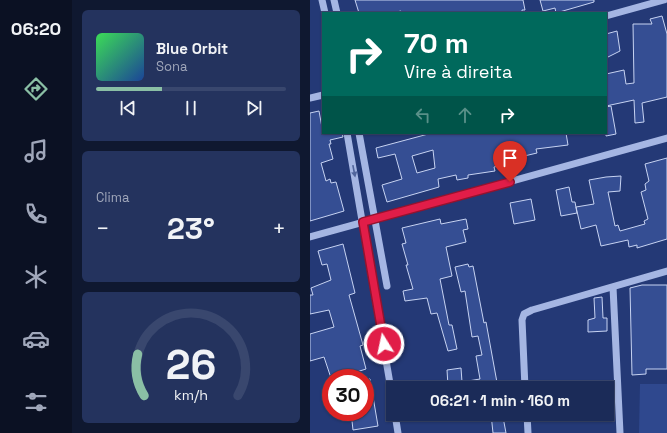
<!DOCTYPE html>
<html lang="pt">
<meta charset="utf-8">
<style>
body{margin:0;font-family:"Space Grotesk",sans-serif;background:#24335e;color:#f1f3f6;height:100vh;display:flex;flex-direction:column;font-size:15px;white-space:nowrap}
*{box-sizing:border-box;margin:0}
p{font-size:13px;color:#a0a7ba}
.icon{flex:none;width:22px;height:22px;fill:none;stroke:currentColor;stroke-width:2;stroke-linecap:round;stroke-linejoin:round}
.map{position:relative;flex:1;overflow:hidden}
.drawer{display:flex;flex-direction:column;gap:10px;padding:10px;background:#0f1830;width:238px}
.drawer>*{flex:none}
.hud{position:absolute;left:12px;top:12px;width:285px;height:122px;border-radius:0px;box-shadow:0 1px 3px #0004,0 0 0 1px #39476e;background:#00695c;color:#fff;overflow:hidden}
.speed{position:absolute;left:12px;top:369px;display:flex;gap:8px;font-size:20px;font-weight:700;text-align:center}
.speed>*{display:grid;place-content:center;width:52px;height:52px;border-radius:50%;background:#1b2b58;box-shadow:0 1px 3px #0004,0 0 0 1px #39476e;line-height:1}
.speed .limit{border:6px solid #d22;background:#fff;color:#111}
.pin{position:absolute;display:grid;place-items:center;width:34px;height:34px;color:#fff;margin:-41px -17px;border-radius:50% 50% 50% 0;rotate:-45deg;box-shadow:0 0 4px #0007}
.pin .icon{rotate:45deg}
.me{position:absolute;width:44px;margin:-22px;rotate:350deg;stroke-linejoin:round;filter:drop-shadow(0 0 3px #0008)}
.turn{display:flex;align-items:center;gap:14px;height:84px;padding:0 16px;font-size:18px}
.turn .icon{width:52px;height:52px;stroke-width:2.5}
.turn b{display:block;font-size:28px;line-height:34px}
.lanes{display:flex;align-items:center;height:38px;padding:0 16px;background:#0003;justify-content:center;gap:20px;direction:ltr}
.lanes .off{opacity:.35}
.big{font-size:30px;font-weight:800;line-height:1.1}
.drawer .card{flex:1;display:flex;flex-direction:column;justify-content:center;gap:6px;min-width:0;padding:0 14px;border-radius:6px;background:#24335e}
.drawer .dial{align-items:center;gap:0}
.dial svg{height:104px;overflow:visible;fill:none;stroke:#39476e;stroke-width:7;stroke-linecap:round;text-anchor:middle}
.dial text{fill:#f1f3f6;stroke:none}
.song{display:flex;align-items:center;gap:12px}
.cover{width:48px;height:48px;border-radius:6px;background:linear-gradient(135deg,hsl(130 70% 55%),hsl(220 70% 35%))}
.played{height:4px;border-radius:2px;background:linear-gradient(90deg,#8abfa5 35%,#39476e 35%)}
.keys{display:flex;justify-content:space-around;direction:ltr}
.heat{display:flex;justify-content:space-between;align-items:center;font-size:22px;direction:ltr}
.trip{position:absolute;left:76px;top:381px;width:228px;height:40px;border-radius:0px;background:#1b2b58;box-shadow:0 1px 3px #0004,0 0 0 1px #39476e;font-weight:800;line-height:40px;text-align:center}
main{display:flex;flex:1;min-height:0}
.tab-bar{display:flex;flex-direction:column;width:72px;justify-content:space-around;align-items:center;background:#0b1123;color:#a0a7ba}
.tab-bar .icon{width:28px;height:28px}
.tab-bar .current{color:#8abfa5}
.tab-bar b{font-size:18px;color:#f1f3f6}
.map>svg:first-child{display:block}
</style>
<main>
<nav class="tab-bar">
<b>06:20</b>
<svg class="icon current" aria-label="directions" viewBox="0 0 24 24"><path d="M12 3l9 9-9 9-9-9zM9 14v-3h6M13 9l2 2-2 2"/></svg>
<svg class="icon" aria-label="music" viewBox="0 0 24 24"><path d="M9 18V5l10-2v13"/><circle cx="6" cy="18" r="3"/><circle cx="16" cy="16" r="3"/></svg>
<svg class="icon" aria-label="phone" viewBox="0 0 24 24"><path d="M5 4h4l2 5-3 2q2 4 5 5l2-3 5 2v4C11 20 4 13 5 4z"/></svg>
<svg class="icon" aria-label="climate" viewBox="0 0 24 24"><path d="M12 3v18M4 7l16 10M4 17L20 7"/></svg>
<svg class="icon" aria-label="car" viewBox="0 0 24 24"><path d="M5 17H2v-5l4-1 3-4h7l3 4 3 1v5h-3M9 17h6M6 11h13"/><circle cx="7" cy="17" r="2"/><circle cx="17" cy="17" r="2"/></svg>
<svg class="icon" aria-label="filters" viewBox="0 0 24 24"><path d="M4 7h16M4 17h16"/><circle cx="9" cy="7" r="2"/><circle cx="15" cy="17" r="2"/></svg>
</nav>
<section class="drawer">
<div class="card">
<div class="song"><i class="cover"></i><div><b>Blue Orbit</b><p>Sona</p></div></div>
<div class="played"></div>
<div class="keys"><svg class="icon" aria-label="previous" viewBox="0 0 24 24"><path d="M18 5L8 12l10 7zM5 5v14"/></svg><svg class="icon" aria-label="pause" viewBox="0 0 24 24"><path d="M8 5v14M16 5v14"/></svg><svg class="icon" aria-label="next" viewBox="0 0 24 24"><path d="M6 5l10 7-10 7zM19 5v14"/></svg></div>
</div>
<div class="card"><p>Clima</p>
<div class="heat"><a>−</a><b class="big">23°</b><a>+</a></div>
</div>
<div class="card dial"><svg viewBox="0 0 100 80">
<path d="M14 69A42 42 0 1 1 86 69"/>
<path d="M14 69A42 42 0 0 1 9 37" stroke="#8abfa5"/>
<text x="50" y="56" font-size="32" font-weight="700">26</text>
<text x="50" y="72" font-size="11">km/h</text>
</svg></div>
</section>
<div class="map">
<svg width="357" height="433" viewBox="0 0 357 433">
<rect width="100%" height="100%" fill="#243976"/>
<!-- green -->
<path fill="#2f488e" d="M330,384h27v49h-28z"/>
<!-- building -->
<path fill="#354e93" stroke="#c7d3f2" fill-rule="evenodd" d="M45,0h168l2,10h-3v3h-120l-1,-2 -10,2h-32z
M230,0h54v2l-38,11 -1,-5 -12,3z
M352,16l5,18v63l-25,6 2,19 -9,1 -1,-23 -28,6v-32l18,-4 2,14 8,-1 -1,-59h19l-2,-5z
M307,31l3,20 -14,7v-24z
M301,106l5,28 -10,2v-29z
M9,111l4,22h19l1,4 -13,3 1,4h-2l4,15 -12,4 5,18 4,-2 1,4 5,-1 8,29 -34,10v-108z
M122,133h134l2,12 -32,4 1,4 -17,4 1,3 -18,3v2l-9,2 1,4 -27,4v3l-11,2 -1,-5 -18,4 1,8 -52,15 -5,-17 20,-6 -7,-25 -17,4 -2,-10zM123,150l2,18 -18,5 -5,-17z
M357,158v81l-30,9v-3l-8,2 -1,-7 -27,6 -5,-21 -15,4 -5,-22 18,-3 -5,-24 17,-3 15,-1 -1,15 -12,1 7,34 3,-1 2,6 25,-7 -1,-3 4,-2 -7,-27 5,-2 -1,-6 4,-3 -4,-17z
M259,187l3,15h3l2,11 -16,3 -5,-26z
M221,199l4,21 -21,4 -4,-21z
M130,219l1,5 25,-5 2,10 -5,1 3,12 -20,5 6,29 -12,3 9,46h3l5,24 -9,2 -11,-38 -6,1 -4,-16 -22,3 -2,-10 10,-2 -7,-24h2l-6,-21 4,-1 -4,-15z
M33,244l12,49 -6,2 14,50 -3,1 6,23 -29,9h-6l-7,-21 -14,4v-27l24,-7 -5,-17 -19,4v-19h3l-2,-7 20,-8 -4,-16 -5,1 -4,-14z
M158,264l1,3 4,-1 11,57 2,-1 12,66h-42v-3l-8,1 -1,-16 14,-2 1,14 18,-3 -4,-23 6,-1 -4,-19 -6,1 -7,-46 -4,1 -6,-25z
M332,285h25v84h-21v5l-14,1 -2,-87z
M292,297l1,21h4v13l-19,1v-12l7,-2 -1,-20z
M55,379h5l8,47 -25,4 -2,-18h14z
M181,414h10v3h2l3,16h-13z"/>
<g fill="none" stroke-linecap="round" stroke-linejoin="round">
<!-- minor -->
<path stroke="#a5b6e3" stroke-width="7" d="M12,0l3,13
M24,0l3,13
M296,16l58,-16
M0,98l13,-3
M37,133l46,268
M49,133l28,153
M0,237l357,-99
M303,287l7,146
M215,388l-3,-68 2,-6 8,-4 135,-39
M85,414l3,19
M217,414l1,19"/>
</g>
<!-- one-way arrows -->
<defs><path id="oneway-solid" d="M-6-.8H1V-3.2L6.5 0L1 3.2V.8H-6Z"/></defs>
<use fill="#51659c" href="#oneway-solid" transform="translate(44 171) rotate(79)"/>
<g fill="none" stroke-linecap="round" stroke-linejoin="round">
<!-- route casing -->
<g stroke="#92132f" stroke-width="10">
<path id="route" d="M74,344l-21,-122 147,-40"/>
</g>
<!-- route -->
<use href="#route" stroke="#e11d48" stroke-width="7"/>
</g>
</svg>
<div class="speed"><div class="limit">30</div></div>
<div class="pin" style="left:200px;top:182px;background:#d93025"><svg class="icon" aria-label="arrive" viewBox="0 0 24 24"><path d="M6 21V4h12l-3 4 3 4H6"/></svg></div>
<svg class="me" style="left:74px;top:344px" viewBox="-20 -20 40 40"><circle r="17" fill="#e11d48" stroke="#fff" stroke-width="3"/><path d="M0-11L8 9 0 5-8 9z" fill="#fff"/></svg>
<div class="trip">06:21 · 1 min · 160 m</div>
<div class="hud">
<div class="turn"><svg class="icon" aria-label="right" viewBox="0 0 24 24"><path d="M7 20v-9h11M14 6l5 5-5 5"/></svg><div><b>70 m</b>Vire à direita</div></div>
<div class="lanes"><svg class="icon off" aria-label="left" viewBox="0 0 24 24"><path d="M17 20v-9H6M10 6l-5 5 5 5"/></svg><svg class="icon off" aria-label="ahead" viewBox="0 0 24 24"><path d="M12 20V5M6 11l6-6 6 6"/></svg><svg class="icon" aria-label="right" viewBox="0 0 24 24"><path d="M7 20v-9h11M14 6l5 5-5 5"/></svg></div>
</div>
</div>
</main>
